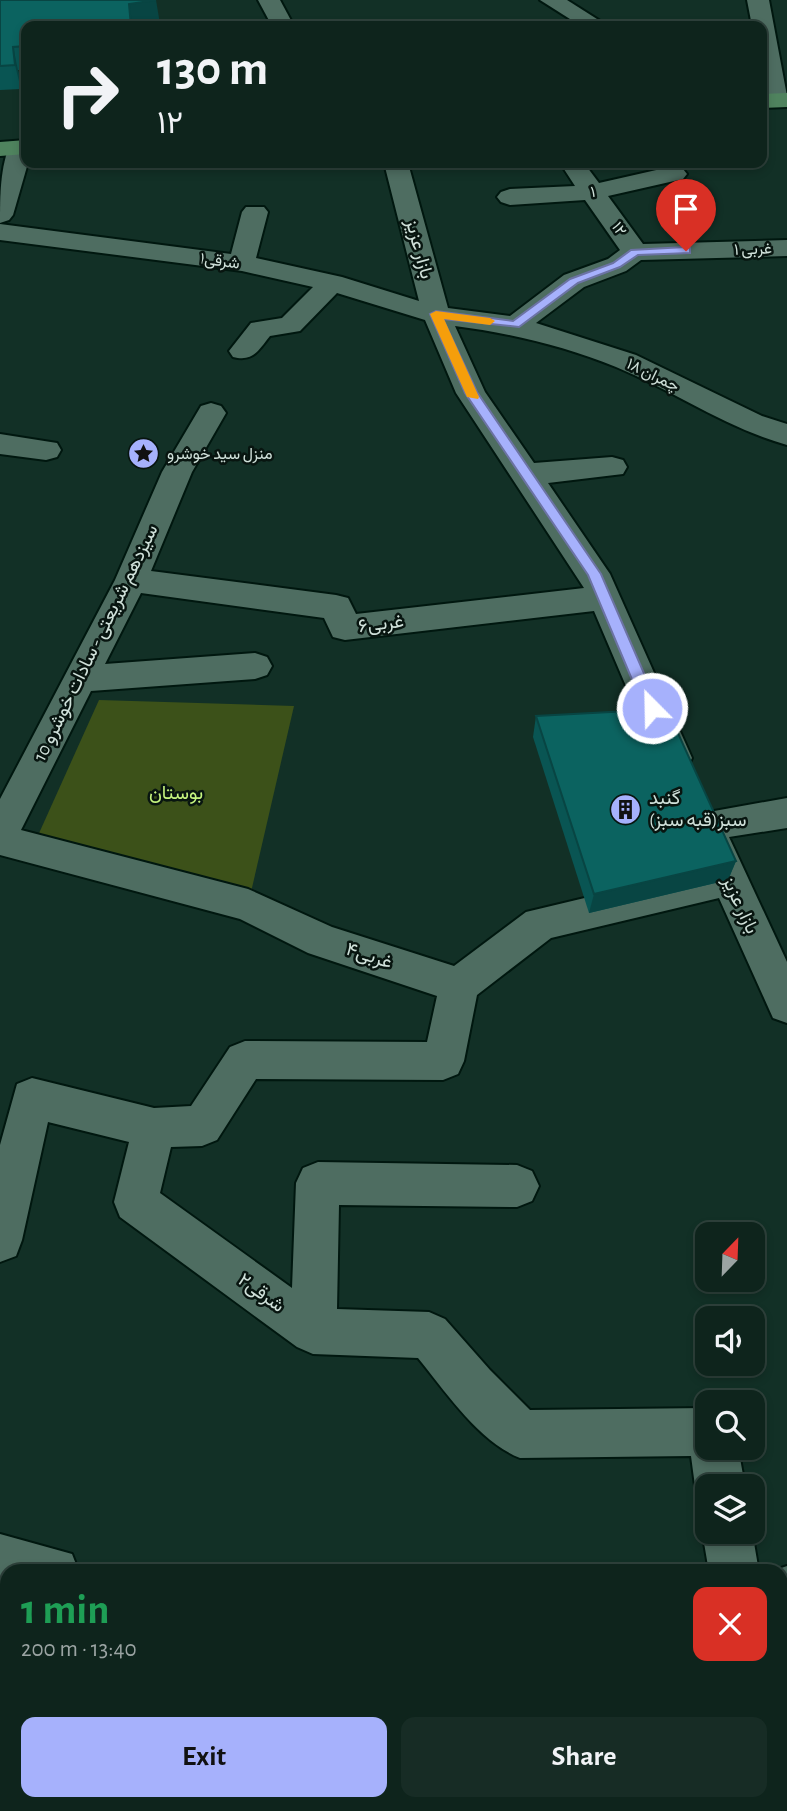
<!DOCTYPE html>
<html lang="en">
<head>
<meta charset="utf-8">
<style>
  body { margin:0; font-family:"Alegreya Sans",Vazirmatn,sans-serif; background:#172c25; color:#f1f3f6; height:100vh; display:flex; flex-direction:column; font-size:26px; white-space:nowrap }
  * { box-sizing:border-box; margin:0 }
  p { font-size:23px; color:#9ba4a3 }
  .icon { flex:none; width:38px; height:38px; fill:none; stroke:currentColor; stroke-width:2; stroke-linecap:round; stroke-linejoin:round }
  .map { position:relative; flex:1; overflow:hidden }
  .sheet { position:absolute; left:0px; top:1564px; width:788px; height:247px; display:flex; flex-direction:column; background:#0e241c; border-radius:21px 21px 0 0; box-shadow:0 4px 10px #0003,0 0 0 2px #2e413b }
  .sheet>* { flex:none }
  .top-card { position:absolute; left:21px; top:21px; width:746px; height:147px; border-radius:14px; box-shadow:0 4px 10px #0003,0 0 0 2px #2e413b; background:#0e241c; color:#f1f3f6; overflow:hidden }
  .needle { width:46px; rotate:23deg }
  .buttons { position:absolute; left:695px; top:1222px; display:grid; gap:14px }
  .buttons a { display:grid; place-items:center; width:70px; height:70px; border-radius:14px; background:#0e241c; box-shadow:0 4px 10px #0003,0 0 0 2px #2e413b; font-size:35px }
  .pin { position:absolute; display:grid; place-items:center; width:60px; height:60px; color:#fff; margin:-72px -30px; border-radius:50% 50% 50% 0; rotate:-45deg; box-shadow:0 0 7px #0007 }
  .pin .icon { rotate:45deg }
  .me { position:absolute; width:77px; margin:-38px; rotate:337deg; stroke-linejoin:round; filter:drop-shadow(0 0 5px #0008) }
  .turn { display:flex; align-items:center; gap:24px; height:147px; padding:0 21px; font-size:32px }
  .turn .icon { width:91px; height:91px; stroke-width:2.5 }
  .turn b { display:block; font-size:49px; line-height:60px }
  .round { display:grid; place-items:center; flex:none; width:74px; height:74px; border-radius:14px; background:#172c25 }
  .head { display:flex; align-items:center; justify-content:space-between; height:119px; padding:0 21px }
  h1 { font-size:42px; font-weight:600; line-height:52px; color:#1e9e55 }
  .primary-button { display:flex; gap:14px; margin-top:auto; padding:14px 21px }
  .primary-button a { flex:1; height:80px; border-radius:14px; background:#a6b1fc; color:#111; font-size:28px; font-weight:600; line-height:80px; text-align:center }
  .primary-button a+a { background:#172c25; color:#f1f3f6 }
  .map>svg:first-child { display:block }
  .green { fill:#3c5119 }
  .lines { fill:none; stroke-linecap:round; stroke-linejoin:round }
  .minor-casing { stroke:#00170f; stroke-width:4 }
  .major-casing { stroke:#00170f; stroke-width:4 }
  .path { stroke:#5e776e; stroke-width:5; stroke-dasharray:2.5 7; stroke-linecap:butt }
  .minor { fill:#4e6d61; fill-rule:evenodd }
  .major { fill:#4f835e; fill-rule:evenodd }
  .wall { fill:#095553 }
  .shaded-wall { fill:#084543 }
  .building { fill:#0b6360; stroke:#084543; stroke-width:2 }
  .route { fill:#a6b1fc; stroke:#6c73a4; stroke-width:2 }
  .slow { fill:#f59e0b }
  .labels { text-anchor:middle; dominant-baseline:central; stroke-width:5; stroke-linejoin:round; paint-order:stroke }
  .far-street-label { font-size:16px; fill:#d0e1da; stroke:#081510 }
  .far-poi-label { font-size:16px; fill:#d0e1da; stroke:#081510; text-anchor:start }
  .street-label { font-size:19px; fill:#d0e1da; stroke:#081510 }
  .park-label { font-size:19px; fill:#c6f57f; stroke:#081510 }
  .poi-label { font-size:19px; fill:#d0e1da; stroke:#081510; text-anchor:start }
</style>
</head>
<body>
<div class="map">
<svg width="787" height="1811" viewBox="0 0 787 1811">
  <rect width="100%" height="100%" fill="#123026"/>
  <path class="green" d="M99,700L294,706L248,905L31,851Z"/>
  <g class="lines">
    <defs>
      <g id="minor">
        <path d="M258,0H280L294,26H272Z"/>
        <path d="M540,0H567L608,26H581Z"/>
        <path d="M747,0H769L787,96L784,105H768L764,100L761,26H752Z"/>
        <path d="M20,141L26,142L28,163L13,215L9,220L0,223C0,197 0,165 11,143Z"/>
        <path d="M384,163H408L448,308L510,316L564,275L608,259L620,250L585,200L510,205L501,202L497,197L501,192L510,189L575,186L560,163H584L599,183L674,166L683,169L687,174L683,179L608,196L643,244L787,240V256L641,260L626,271L584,287L536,323L636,355L762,416L787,424V445C726,428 674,391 616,367C564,346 510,333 455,326L485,392L534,463L612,457L623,460L627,467L623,474L548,483L610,574L692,758L687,768L674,772L661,768L594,611L345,640L333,637L324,618L141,593L105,664L255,653L267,657L272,666L267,675L255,679L91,691L21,830L248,889L332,927L454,966L526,912L706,869L686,826L692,815L787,798V828L729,837L787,962V1023L773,1018L719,898L551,938L477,995L464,1061L458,1074L443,1080L256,1079L217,1140L202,1146L171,1147L160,1193L292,1288L296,1183L303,1168L318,1162L517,1165L532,1171L539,1186L532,1201L517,1207L339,1205L337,1309L429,1312L445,1319L490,1370L530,1410L707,1408V1447H738L745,1486H707V1505L703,1503L695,1486L691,1456L520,1458C478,1441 446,1392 418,1358L313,1354L297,1347L120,1217L114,1202L129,1142L48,1122L22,1240L16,1256L0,1262V1145L17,1084L32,1078L154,1108L191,1106L230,1047L245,1041L427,1042L437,996L308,953L240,919L0,855V799L115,580L162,472L201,406L211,403L221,406L226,413L192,472L151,571L336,595L348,598L356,614L584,588L456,393L425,320L337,293L300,331L270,336C258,351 253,362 233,357L229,351L251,323L282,318L313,287L242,271L0,240V224L231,254L242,212L246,207H264L268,212L256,258L342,277L419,301Z"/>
        <path d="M0,434L57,443L61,450L57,457L46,460L0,454Z"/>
        <path d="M707,1519V1531H752L759,1572H709L702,1531Z"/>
        <path d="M0,1534L72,1554L79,1572H7V1586L0,1584Z"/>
        <path d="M787,1566V1618L780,1619V1572H770Z"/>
      </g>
      <g id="major">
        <path d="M787,93V107L761,108V94Z"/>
        <path d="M26,140V154L0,156V142Z"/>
      </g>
    </defs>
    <use href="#minor" class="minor-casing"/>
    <use href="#major" class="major-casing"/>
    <path class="path" d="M167,1811L169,1804"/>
    <use href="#minor" class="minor"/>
    <use href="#major" class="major"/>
  </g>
  <g class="wall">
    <path d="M0,0L160,24L26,26V70H18L21,89L0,90Z"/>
    <path d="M536,716L736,861L728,880L589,913L533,737Z"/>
  </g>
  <g class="shaded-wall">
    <path d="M156,0L160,24L131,26L129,4Z"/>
    <path d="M13,47L18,70L21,89L15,65Z"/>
    <path d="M736,861L728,880L589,913L594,894Z"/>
  </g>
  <g class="building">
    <path d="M0,0H156L129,4L131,26H26V46L13,47L15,65L0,66Z"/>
    <path d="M667,709L736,861L594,894L536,716Z"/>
  </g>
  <path class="route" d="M686,247L690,248V253L638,255L620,267L578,283L519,327L443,319L477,392L601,574L659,708L652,714L644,708L588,575L465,393L430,314L436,311L513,321L570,279L613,263L631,250Z"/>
  <path class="slow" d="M436,311L490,318L495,321L490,325L444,319L479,397L478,399L467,397L430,314Z"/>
  <defs>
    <symbol id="sight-disc" viewBox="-11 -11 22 22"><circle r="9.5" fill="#a6b1fc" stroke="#081510"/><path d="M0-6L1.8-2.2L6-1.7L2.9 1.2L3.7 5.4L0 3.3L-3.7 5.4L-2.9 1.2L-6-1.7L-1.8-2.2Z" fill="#111"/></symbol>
    <symbol id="building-disc" viewBox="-11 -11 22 22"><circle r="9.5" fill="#a6b1fc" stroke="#081510"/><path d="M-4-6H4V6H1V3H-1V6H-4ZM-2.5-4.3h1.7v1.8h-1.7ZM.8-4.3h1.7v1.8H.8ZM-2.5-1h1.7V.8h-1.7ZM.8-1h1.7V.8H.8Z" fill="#111"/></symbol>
  </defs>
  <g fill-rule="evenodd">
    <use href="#sight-disc" x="126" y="436" width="35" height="35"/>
    <use href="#building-disc" x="608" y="792" width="35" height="35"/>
  </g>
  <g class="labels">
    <g class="far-street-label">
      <text transform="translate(593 192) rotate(-7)">۱</text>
      <text transform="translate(619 229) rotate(55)">۱۲</text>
      <text transform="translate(753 249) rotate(-2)">۱ غربی</text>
      <text transform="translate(220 261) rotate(8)">شرقی۱</text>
      <text transform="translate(653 375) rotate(26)">چمران ۱۸</text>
    </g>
    <g class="far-poi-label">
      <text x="167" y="454">منزل سید خوشرو</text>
    </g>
    <g class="street-label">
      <text transform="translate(419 249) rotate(75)">بازار عزیز</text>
      <text transform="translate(381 624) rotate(-7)">غربی۶</text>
      <text transform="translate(96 643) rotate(-64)">سیزدهم شریعتی - سادات خوشرو 10</text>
      <text transform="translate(740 905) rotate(65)">بازار عزیز</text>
      <text transform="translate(369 956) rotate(18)">غربی۴</text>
      <text transform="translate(261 1293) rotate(36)">شرقی۲</text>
    </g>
    <g class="park-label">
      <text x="176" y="793">بوستان</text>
    </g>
    <g class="poi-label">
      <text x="649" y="798">گنبد<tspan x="649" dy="22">سبز(قبه سبز)</tspan></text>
    </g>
  </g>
</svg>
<div class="buttons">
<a><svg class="needle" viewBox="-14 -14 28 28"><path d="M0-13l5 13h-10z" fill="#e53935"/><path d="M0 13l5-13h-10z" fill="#9ba4a3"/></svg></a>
<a><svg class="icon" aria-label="sound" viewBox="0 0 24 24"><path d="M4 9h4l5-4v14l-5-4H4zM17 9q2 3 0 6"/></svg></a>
<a><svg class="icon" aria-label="search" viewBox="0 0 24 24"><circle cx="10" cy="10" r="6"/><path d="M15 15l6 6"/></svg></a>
<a><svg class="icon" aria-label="layers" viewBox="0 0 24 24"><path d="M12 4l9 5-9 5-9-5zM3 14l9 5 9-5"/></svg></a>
</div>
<div class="pin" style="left:686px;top:251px;background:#d93025"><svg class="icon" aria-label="arrive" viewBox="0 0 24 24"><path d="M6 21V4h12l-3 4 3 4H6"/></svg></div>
<svg class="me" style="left:652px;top:708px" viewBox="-20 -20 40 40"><circle r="17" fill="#a6b1fc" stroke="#fff" stroke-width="3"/><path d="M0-11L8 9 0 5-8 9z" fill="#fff"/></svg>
<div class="top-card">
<div class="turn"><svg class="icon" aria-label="right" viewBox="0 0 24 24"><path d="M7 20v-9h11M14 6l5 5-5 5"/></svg><div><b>130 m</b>۱۲</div></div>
</div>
<section class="sheet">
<div class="head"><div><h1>1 min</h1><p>200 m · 13:40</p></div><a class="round" style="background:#d93025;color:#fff"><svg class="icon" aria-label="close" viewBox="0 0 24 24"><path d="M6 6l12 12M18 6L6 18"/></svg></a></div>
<div class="primary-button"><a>Exit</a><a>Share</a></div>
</section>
</div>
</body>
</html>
